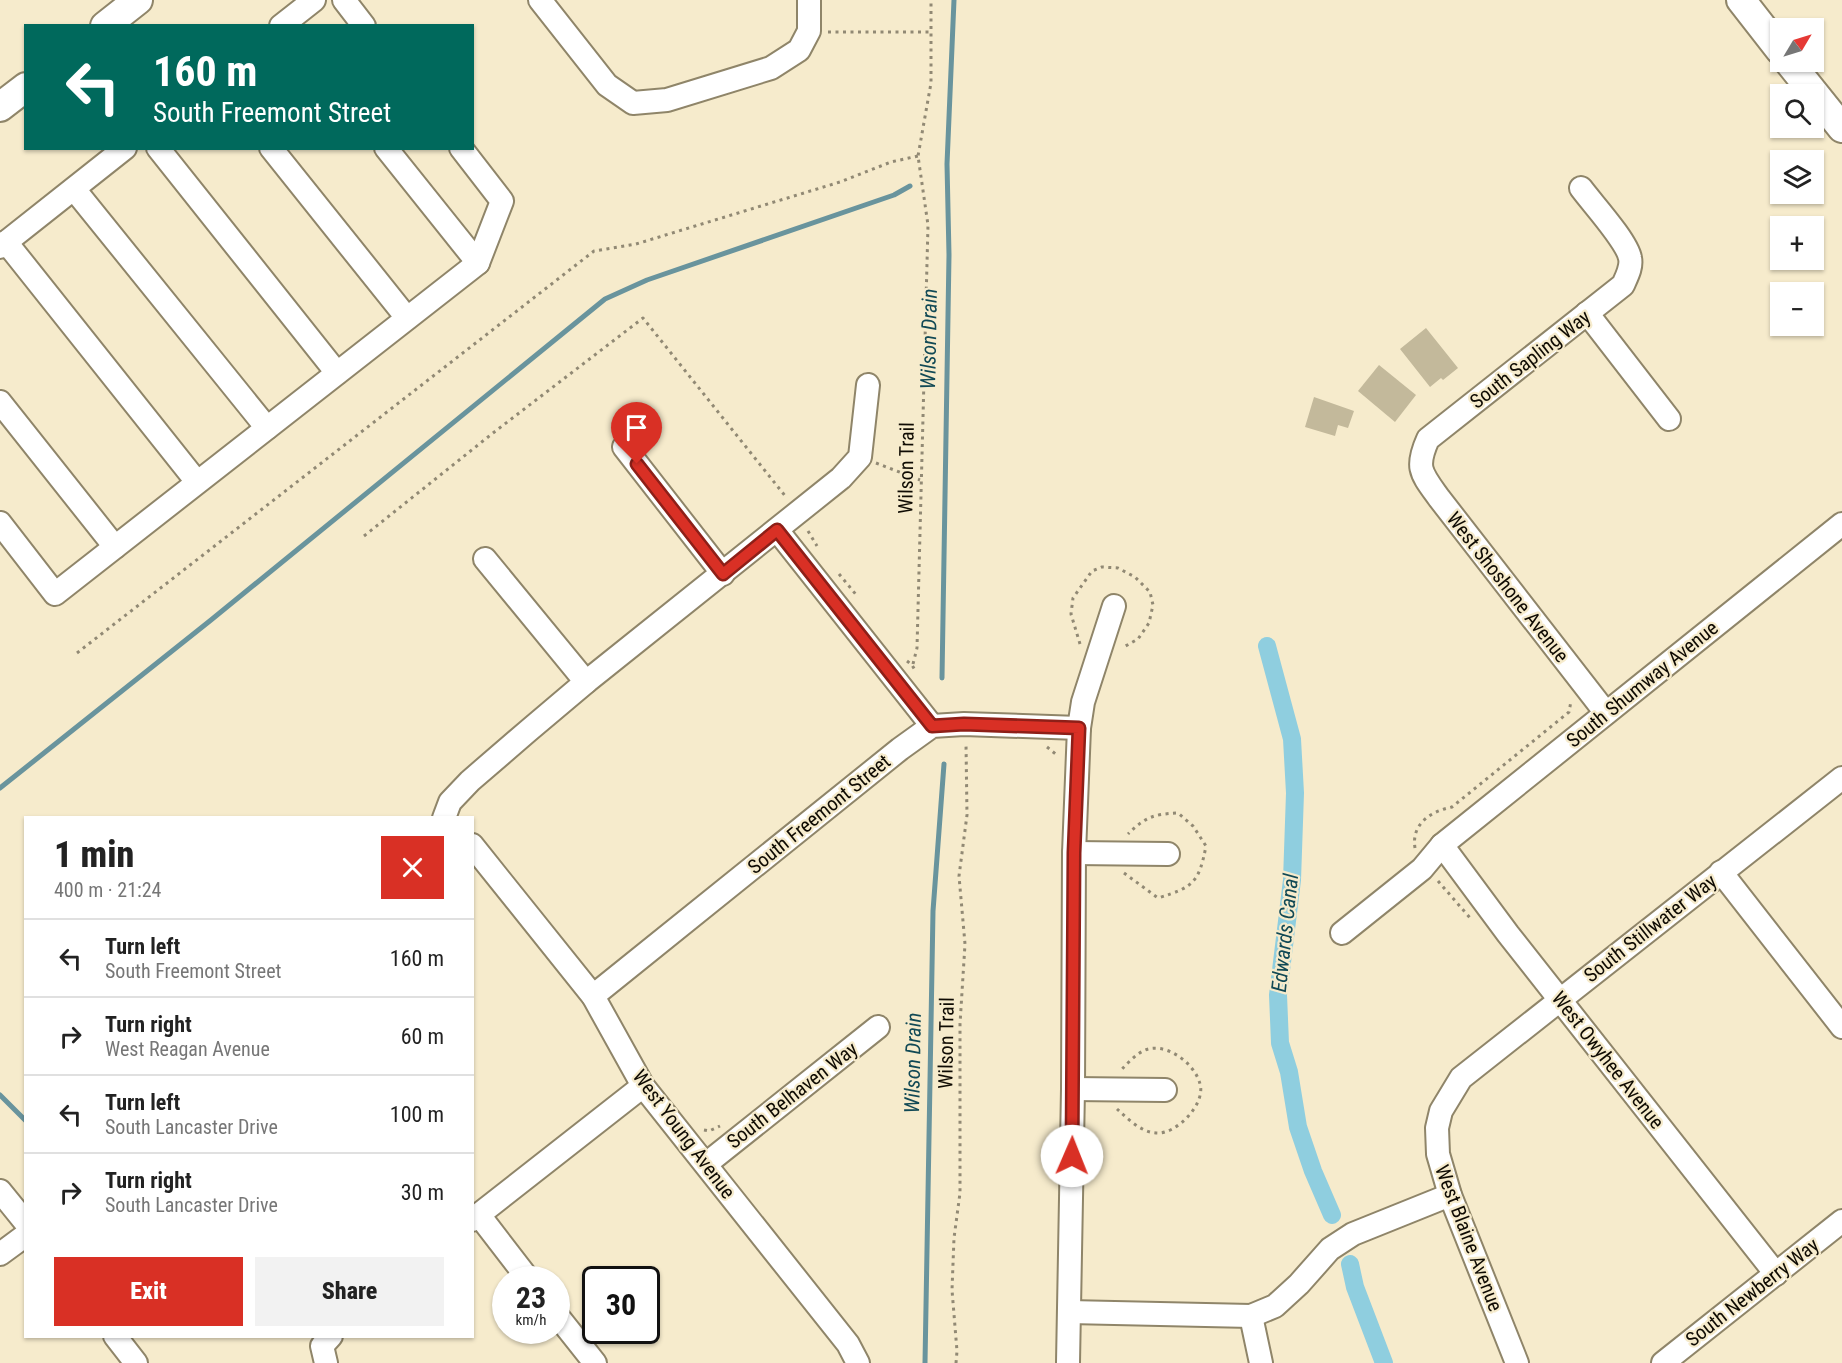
<!DOCTYPE html>
<html lang="en">
<head>
<meta charset="utf-8">
<style>
  body { margin:0; font-family:"Roboto Condensed",sans-serif; background:#f2f2f2; color:#222; height:100vh; display:flex; flex-direction:column; font-size:22px; white-space:nowrap }
  * { box-sizing:border-box; margin:0 }
  p { font-size:20px; color:#767676 }
  .icon { flex:none; width:33px; height:33px; fill:none; stroke:currentColor; stroke-width:2; stroke-linecap:round; stroke-linejoin:round }
  .map { position:relative; flex:1; overflow:hidden }
  .panel { position:absolute; left:24px; top:816px; width:450px; height:522px; display:flex; flex-direction:column; background:#fff; border-radius:0px; box-shadow:0 2px 4px #0004 }
  .panel>* { flex:none }
  .banner { position:absolute; left:24px; top:24px; width:450px; height:126px; border-radius:0px; box-shadow:0 2px 4px #0004; background:#00695c; color:#fff; overflow:hidden }
  .needle { width:39px; rotate:52deg }
  .buttons { position:absolute; left:1770px; top:18px; display:grid; gap:12px }
  .buttons a { display:grid; place-items:center; width:54px; height:54px; border-radius:0px; background:#fff; box-shadow:0 2px 4px #0004; font-size:30px }
  .speed { position:absolute; left:492px; top:1266px; display:flex; gap:12px; font-size:30px; font-weight:700; text-align:center }
  .speed>* { display:grid; place-content:center; width:78px; height:78px; border-radius:50%; background:#fff; box-shadow:0 2px 4px #0004; line-height:1 }
  .speed small { font-size:15px; font-weight:400 }
  .speed .limit { border:3px solid #111; border-radius:9px; background:#fff; color:#111 }
  .pin { position:absolute; display:grid; place-items:center; width:51px; height:51px; color:#fff; margin:-62px -26px; border-radius:50% 50% 50% 0; rotate:-45deg; box-shadow:0 0 6px #0007 }
  .pin .icon { rotate:45deg }
  .me { position:absolute; width:66px; margin:-33px; rotate:1deg; stroke-linejoin:round; filter:drop-shadow(0 0 4px #0008) }
  .turn { display:flex; align-items:center; gap:21px; height:126px; padding:0 30px; font-size:27px }
  .turn .icon { width:78px; height:78px; stroke-width:2.5 }
  .turn b { display:block; font-size:42px; line-height:51px }
  .round { display:grid; place-items:center; flex:none; width:63px; height:63px; border-radius:0px; background:#f2f2f2 }
  .summary { display:flex; align-items:center; justify-content:space-between; height:102px; padding:0 30px }
  h1 { font-size:36px; font-weight:800; line-height:45px }
  .action { display:flex; gap:12px; margin-top:auto; padding:12px 30px }
  .action a { flex:1; height:69px; border-radius:0px; background:#d93025; color:#fff; font-size:24px; font-weight:800; line-height:69px; text-align:center }
  .action a+a { background:#f2f2f2; color:#222 }
  ul { padding:0; list-style:none }
  li { display:flex; align-items:center; gap:18px; height:78px; padding:0 30px; border-top:2px solid #e0e0e0 }
  li div { flex:1 }
  li b { display:block; font-size:22px }
  li em { font-style:normal }
  .map>svg:first-child { display:block }
  .lines { fill:none; stroke-linecap:round; stroke-linejoin:round }
  .stream { stroke:#69949d; stroke-width:5 }
  .canal { stroke:#8fcedf; stroke-width:18 }
  .building { fill:#c3b99b }
  .minor-casing { stroke:#8f8569; stroke-width:26 }
  .major-casing { stroke:#8f8569; stroke-width:32 }
  .path { stroke:#918974; stroke-width:3; stroke-dasharray:3 4.5; stroke-linecap:butt }
  .minor { stroke:#fff; stroke-width:22 }
  .major { stroke:#fff; stroke-width:28 }
  .route-casing { stroke:#8d1f18; stroke-width:15 }
  .route { stroke:#d93025; stroke-width:10 }
  .labels { text-anchor:middle; dominant-baseline:central; stroke-width:4.5; stroke-linejoin:round; paint-order:stroke }
  .street-label { font-size:20px; fill:#0f0b03; stroke:#f6ebcc }
  .water-label { font-size:21px; font-style:italic; fill:#114955; stroke:#f6ebcc }
</style>
</head>
<body>
<div class="map">
<svg width="1842" height="1363" viewBox="0 0 1842 1363">
  <rect width="100%" height="100%" fill="#f6ebcc"/>
  <g class="lines">
    <g class="stream">
      <path d="M942,678L949,255L947,164L954,0"/>
      <path d="M0,788L211,620L605,299L647,280L894,195L910,186"/>
      <path d="M0,1095L26,1121"/>
      <path d="M925,1363L933,911L944,764"/>
    </g>
    <g class="canal">
      <path d="M1267,646L1292,739L1295,793L1292,880L1278,995L1280,1043L1289,1072L1298,1127L1313,1171L1332,1215"/>
      <path d="M1350,1264L1355,1287L1384,1363"/>
    </g>
  </g>
  <g class="building">
    <path d="M1426,328L1458,368L1443,380L1441,378L1430,387L1400,349Z"/>
    <path d="M1379,365L1416,395L1395,422L1358,391Z"/>
    <path d="M1314,397L1354,411L1348,428L1338,425L1335,436L1305,427Z"/>
  </g>
  <g class="lines">
    <defs>
      <g id="minor">
        <path d="M344,0L364,26"/>
        <path d="M540,0L607,85L633,103L667,100L771,68L799,50L809,31V0"/>
        <path d="M281,26L314,0"/>
        <path d="M158,148L337,373"/>
        <path d="M271,148L407,318"/>
        <path d="M386,148L478,263"/>
        <path d="M1581,188C1592,203 1627,241 1630,258C1632,267 1627,276 1623,285L1428,439C1415,468 1421,473 1439,498L1606,713"/>
        <path d="M74,189L267,428"/>
        <path d="M6,242L197,482"/>
        <path d="M0,247L125,148"/>
        <path d="M1587,313L1669,419"/>
        <path d="M0,402L115,547"/>
        <path d="M624,447L723,574"/>
        <path d="M0,523L55,594L478,263L502,201L461,148"/>
        <path d="M777,530L932,726"/>
        <path d="M485,559L586,682"/>
        <path d="M444,818L450,802L470,781L528,731L586,682L841,478L860,457L868,385"/>
        <path d="M472,845L593,996L643,1086L848,1344L858,1363"/>
        <path d="M1442,845L1508,934L1776,1274"/>
        <path d="M1074,853L1168,854"/>
        <path d="M1721,872L1842,1027"/>
        <path d="M1342,933L1422,869L1442,845L1842,524"/>
        <path d="M593,996L900,749L932,726L964,724L1079,728"/>
        <path d="M1073,1089L1165,1090"/>
        <path d="M706,1164L878,1027"/>
        <path d="M0,1191L26,1223"/>
        <path d="M479,1215L529,1280"/>
        <path d="M472,1220L643,1086"/>
        <path d="M0,1254L26,1235"/>
        <path d="M1069,1312L1251,1316L1275,1306L1299,1284L1330,1249L1353,1234L1450,1195"/>
        <path d="M556,1314L595,1363"/>
        <path d="M1251,1316L1261,1363"/>
        <path d="M115,1336L136,1363"/>
        <path d="M326,1363L322,1346L331,1336"/>
        <path d="M1068,1363L1073,1089L1074,853L1079,728L1083,702L1114,606"/>
        <path d="M1517,1363L1450,1195L1438,1154L1437,1128L1441,1111L1461,1078L1842,778"/>
        <path d="M1663,1363L1842,1221"/>
      </g>
      <g id="major">
        <path d="M1741,0L1780,50"/>
        <path d="M105,26L138,0"/>
        <path d="M1789,62L1842,128"/>
        <path d="M0,107L26,87"/>
      </g>
    </defs>
    <use href="#minor" class="minor-casing"/>
    <use href="#major" class="major-casing"/>
    <g class="path">
      <path d="M828,32H930"/>
      <path d="M876,463L920,480"/>
      <path d="M808,531L817,546"/>
      <path d="M364,536L493,433L643,318L786,497"/>
      <path d="M839,574L858,597"/>
      <path d="M1080,644L1071,614L1073,598L1092,571L1102,567L1118,568L1135,577L1150,592L1153,605L1149,623L1138,639L1122,648"/>
      <path d="M77,653L594,251L636,244L840,182L891,162L918,156"/>
      <path d="M907,661L912,665L916,672"/>
      <path d="M913,664L917,648L928,225L918,156L931,83V0"/>
      <path d="M1047,747L1058,756"/>
      <path d="M1415,848C1411,824 1431,811 1452,807L1569,712L1571,701"/>
      <path d="M1124,873L1158,898C1194,887 1199,882 1206,846L1193,826L1178,813C1154,814 1145,817 1128,834"/>
      <path d="M1438,881L1471,919"/>
      <path d="M1117,1109C1128,1119 1141,1132 1156,1133C1176,1135 1206,1104 1200,1084C1195,1063 1164,1040 1143,1051C1135,1055 1128,1063 1122,1069"/>
      <path d="M704,1130L709,1131L720,1126"/>
      <path d="M956,1363L957,1351L952,1290L954,1238L960,1193V1024L965,944L959,876L967,815L966,744"/>
    </g>
    <use href="#minor" class="minor"/>
    <use href="#major" class="major"/>
  </g>
  <g class="lines">
    <defs>
      <path id="route" d="M637,464L723,574L777,530L932,726L964,724L1079,728L1074,853L1072,1156"/>
    </defs>
    <use href="#route" class="route-casing"/>
    <use href="#route" class="route"/>
  </g>
  <g class="labels">
    <g class="street-label">
      <text transform="translate(1530 359) rotate(-38)">South Sapling Way</text>
      <text transform="translate(906 468) rotate(-89)">Wilson Trail</text>
      <text transform="translate(1508 587) rotate(52)">West Shoshone Avenue</text>
      <text transform="translate(1642 684) rotate(-39)">South Shumway Avenue</text>
      <text transform="translate(819 814) rotate(-39)">South Freemont Street</text>
      <text transform="translate(1650 928) rotate(-38)">South Stillwater Way</text>
      <text transform="translate(946 1043) rotate(-89)">Wilson Trail</text>
      <text transform="translate(1608 1060) rotate(52)">West Owyhee Avenue</text>
      <text transform="translate(792 1095) rotate(-38)">South Belhaven Way</text>
      <text transform="translate(684 1134) rotate(53)">West Young Avenue</text>
      <text transform="translate(1469 1238) rotate(69)">West Blaine Avenue</text>
      <text transform="translate(1752 1292) rotate(-38)">South Newberry Way</text>
    </g>
    <g class="water-label">
      <text transform="translate(929 339) rotate(-89)">Wilson Drain</text>
      <text transform="translate(1285 933) rotate(-84)">Edwards Canal</text>
      <text transform="translate(913 1063) rotate(-89)">Wilson Drain</text>
    </g>
  </g>
</svg>
<div class="buttons">
<a><svg class="needle" viewBox="-14 -14 28 28"><path d="M0-13l5 13h-10z" fill="#e53935"/><path d="M0 13l5-13h-10z" fill="#767676"/></svg></a>
<a><svg class="icon" aria-label="search" viewBox="0 0 24 24"><circle cx="10" cy="10" r="6"/><path d="M15 15l6 6"/></svg></a>
<a><svg class="icon" aria-label="layers" viewBox="0 0 24 24"><path d="M12 4l9 5-9 5-9-5zM3 14l9 5 9-5"/></svg></a>
<a>+</a>
<a>−</a>
</div>
<div class="speed"><div>23<small>km/h</small></div><div class="limit">30</div></div>
<div class="pin" style="left:637px;top:464px;background:#d93025"><svg class="icon" aria-label="arrive" viewBox="0 0 24 24"><path d="M6 21V4h12l-3 4 3 4H6"/></svg></div>
<svg class="me" style="left:1072px;top:1156px" viewBox="-20 -20 40 40"><circle r="19" fill="#fff"/><path d="M0-13L10 11 0 6-10 11z" fill="#d93025"/></svg>
<div class="banner">
<div class="turn"><svg class="icon" aria-label="left" viewBox="0 0 24 24"><path d="M17 20v-9H6M10 6l-5 5 5 5"/></svg><div><b>160 m</b>South Freemont Street</div></div>
</div>
<section class="panel">
<div class="summary"><div><h1>1 min</h1><p>400 m · 21:24</p></div><a class="round" style="background:#d93025;color:#fff"><svg class="icon" aria-label="close" viewBox="0 0 24 24"><path d="M6 6l12 12M18 6L6 18"/></svg></a></div>
<ul>
<li><svg class="icon" aria-label="left" viewBox="0 0 24 24"><path d="M17 20v-9H6M10 6l-5 5 5 5"/></svg><div><b>Turn left</b><p>South Freemont Street</p></div><em>160 m</em></li>
<li><svg class="icon" aria-label="right" viewBox="0 0 24 24"><path d="M7 20v-9h11M14 6l5 5-5 5"/></svg><div><b>Turn right</b><p>West Reagan Avenue</p></div><em>60 m</em></li>
<li><svg class="icon" aria-label="left" viewBox="0 0 24 24"><path d="M17 20v-9H6M10 6l-5 5 5 5"/></svg><div><b>Turn left</b><p>South Lancaster Drive</p></div><em>100 m</em></li>
<li><svg class="icon" aria-label="right" viewBox="0 0 24 24"><path d="M7 20v-9h11M14 6l5 5-5 5"/></svg><div><b>Turn right</b><p>South Lancaster Drive</p></div><em>30 m</em></li>
</ul>
<div class="action"><a>Exit</a><a>Share</a></div>
</section>
</div>
</body>
</html>
